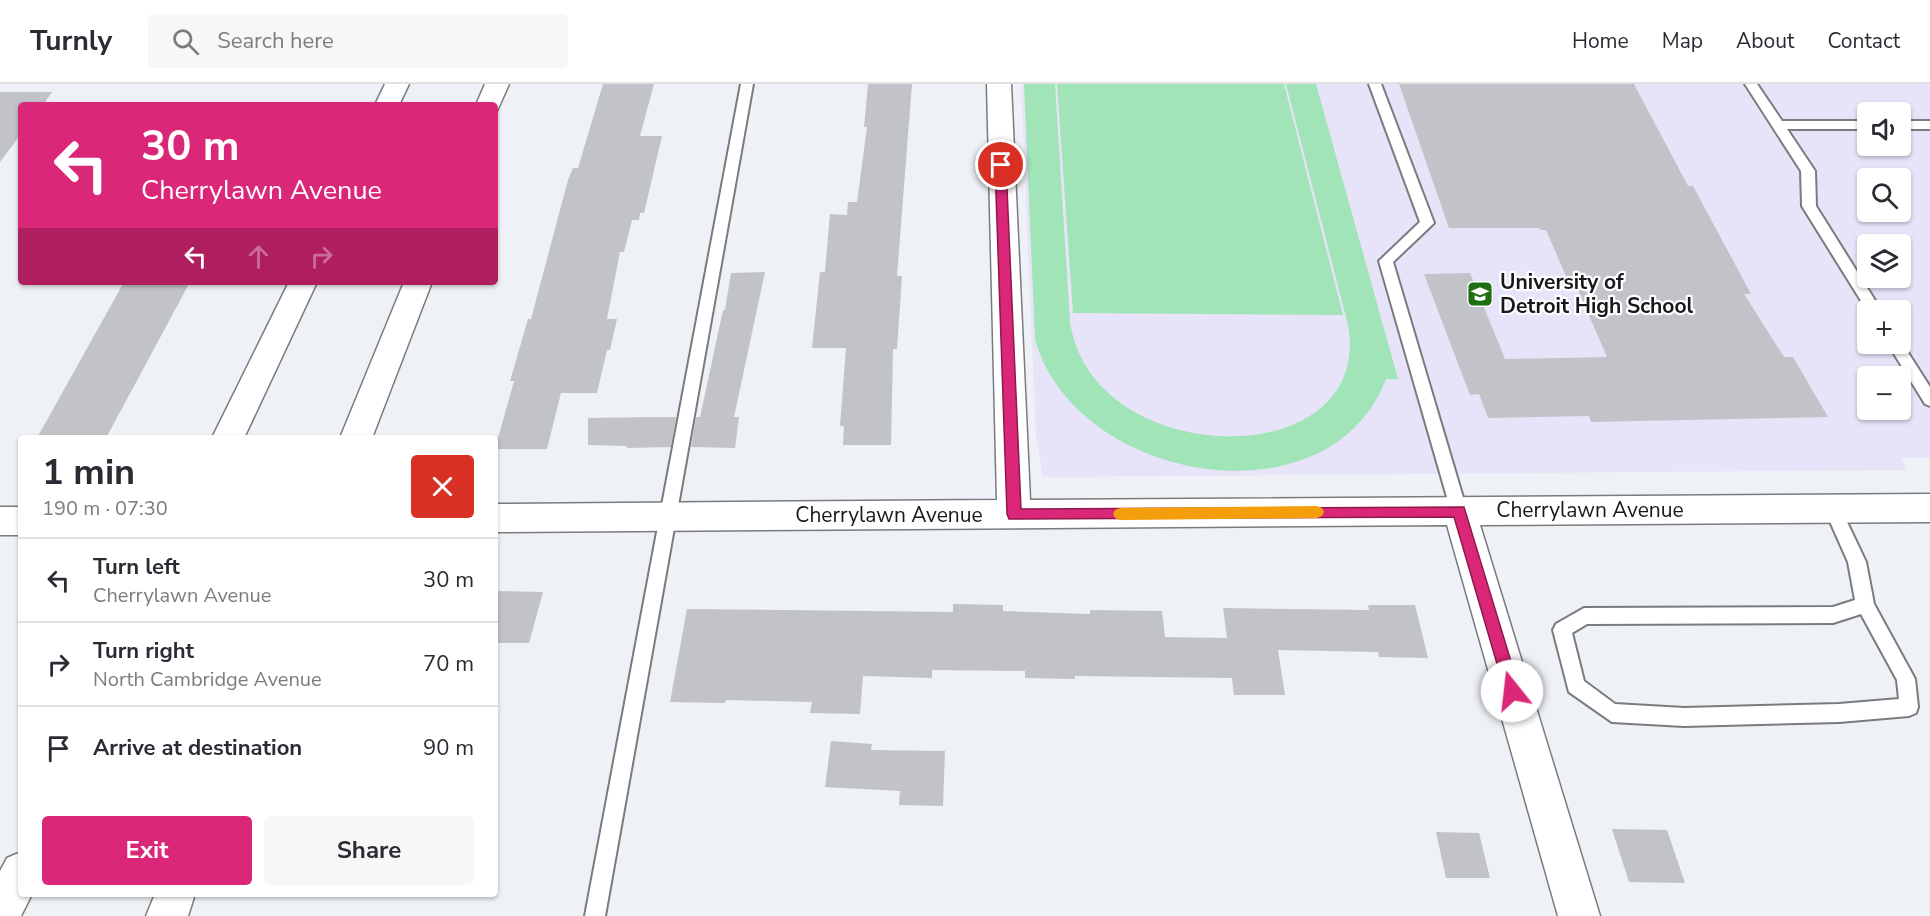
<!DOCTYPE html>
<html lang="en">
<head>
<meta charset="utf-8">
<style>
  body { margin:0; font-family:"Nunito Sans",sans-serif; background:#f7f7f7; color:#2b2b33; height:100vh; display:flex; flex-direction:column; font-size:22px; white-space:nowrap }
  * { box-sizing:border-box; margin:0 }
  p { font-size:20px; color:#7c7c81 }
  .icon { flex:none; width:33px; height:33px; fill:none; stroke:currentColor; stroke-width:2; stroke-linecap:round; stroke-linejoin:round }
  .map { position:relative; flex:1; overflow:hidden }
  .drawer { position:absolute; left:18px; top:351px; width:480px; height:462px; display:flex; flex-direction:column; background:#fff; border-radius:6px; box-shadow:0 2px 4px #0004 }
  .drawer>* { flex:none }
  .banner { position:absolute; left:18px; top:18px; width:480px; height:183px; border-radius:6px; box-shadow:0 2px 4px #0004; background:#db2777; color:#fff; overflow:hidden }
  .controls { position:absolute; left:1857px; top:18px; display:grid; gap:12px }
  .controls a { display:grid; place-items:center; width:54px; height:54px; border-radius:6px; background:#fff; box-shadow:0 2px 4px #0004; font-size:30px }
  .pin { position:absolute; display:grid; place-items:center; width:51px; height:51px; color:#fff; margin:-26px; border:3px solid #fff; border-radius:50%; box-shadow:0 2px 6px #0007 }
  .me { position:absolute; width:66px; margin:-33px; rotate:344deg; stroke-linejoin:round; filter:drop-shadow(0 0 4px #0008) }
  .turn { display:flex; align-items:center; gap:21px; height:126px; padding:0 24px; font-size:27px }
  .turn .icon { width:78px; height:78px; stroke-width:2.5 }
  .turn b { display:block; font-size:42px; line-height:51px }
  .lanes { display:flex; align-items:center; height:57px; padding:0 24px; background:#0003; justify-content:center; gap:30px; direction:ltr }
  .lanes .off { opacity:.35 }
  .round { display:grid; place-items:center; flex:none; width:63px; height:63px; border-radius:6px; background:#f7f7f7 }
  .headline { display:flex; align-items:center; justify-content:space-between; height:102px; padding:0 24px }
  h1 { font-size:36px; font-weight:700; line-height:45px }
  .cta { display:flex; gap:12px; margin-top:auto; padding:12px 24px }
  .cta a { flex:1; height:69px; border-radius:6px; background:#db2777; color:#fff; font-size:24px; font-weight:700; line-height:69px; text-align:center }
  .cta a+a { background:#f7f7f7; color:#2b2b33 }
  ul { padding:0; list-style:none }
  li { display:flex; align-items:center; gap:18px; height:84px; padding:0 24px; border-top:2px solid #e1e1e2 }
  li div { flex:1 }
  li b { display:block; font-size:22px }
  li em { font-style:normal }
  header { display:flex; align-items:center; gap:36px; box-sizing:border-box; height:84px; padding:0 30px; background:#fff; border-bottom:2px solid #e1e1e2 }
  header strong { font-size:28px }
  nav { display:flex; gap:33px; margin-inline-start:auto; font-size:21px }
  .search { width:420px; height:54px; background:#f7f7f7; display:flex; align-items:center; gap:15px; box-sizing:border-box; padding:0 21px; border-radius:6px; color:#7c7c81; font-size:22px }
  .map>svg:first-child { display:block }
  .education { fill:#e7e3f9; fill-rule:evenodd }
  .green { fill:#a1e4b7 }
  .building { fill:#c1c3c8 }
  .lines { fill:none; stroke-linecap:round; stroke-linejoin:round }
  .service-casing { stroke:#797b7f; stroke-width:4 }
  .minor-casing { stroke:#797b7f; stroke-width:3 }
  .secondary-casing { stroke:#797b7f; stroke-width:3 }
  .service { fill:#fff; fill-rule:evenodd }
  .minor { fill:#fff; fill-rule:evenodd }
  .secondary { fill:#fff; fill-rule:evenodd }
  .route { fill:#db2777; stroke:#8e194d; stroke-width:1.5 }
  .slow { fill:#f59e0b }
  .labels { text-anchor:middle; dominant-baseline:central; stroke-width:4.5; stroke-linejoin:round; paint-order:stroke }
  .poi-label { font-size:21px; font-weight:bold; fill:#18181a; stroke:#fdfeff; text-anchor:start }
  .street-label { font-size:21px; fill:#18181a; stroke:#fdfeff }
</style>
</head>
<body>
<header>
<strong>Turnly</strong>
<div class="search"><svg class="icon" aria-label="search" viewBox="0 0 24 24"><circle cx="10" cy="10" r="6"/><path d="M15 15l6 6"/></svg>Search here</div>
<nav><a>Home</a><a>Map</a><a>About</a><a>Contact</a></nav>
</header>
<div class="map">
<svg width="1930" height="832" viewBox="0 0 1930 832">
  <rect width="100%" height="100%" fill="#eef1f5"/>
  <path class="education" d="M1021,0H1930V374H1901L1906,386L1043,393L1036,353ZM1868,28H1900V62H1868ZM1868,94H1900V128H1868ZM1868,160H1900V194H1868ZM1868,226H1900V260H1868ZM1868,292H1900V326H1868Z"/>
  <g class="green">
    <path d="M1024,0H1055L1070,238C1092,388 1375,392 1348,241L1286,0H1316L1398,295H1386C1329,444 1074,398 1035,255Z"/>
    <path d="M1057,0H1284L1343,231L1073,229Z"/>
  </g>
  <g class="building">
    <path d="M603,0H654L640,52H662L644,129H640L639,136H632L624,168H620L607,235H617L610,266H607L597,309H561L547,365H495L514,297H510L528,235H531L568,96L573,84H578Z"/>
    <path d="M868,0H912L897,192H902L897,265H893L891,361H843L844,342H840L846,264H812L820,188H825L830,130L847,131L848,118H857L867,43H864Z"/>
    <path d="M1399,0H1634L1688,102H1693L1751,210H1744L1784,273H1793L1828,333L1591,338L1589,332L1488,334L1479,310L1470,311L1424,190L1470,189L1505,275L1607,273L1578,206H1572L1546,146H1540L1539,144H1449Z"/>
    <path d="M0,8H52L43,21H21V50L0,78Z"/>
    <path d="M765,188L734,333H739L735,364L691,363L696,333H700L723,226H725L731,189Z"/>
    <path d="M124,198H190L106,354H37Z"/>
    <path d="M654,333H676L671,363L627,364V362L588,361V334Z"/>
    <path d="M495,507L543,508L529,559H495Z"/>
    <path d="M953,520L1003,521V527L1090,530V526L1162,527L1165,553L1227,554L1223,524L1369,526L1368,521H1415L1428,574L1379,573L1378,568L1278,566L1285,611H1234L1232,594L1075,592V595L1025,594V587L932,586V594L863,592L860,630L810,629L812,618L726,616L725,619L670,618L687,525L953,528Z"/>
    <path d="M831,657L872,660L871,666L945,667L943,722L899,721L900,707L825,703Z"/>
    <path d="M1612,745L1667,746L1685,799L1629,798Z"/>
    <path d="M1436,748L1479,749L1490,794H1446Z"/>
  </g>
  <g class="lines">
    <defs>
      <g id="service">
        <path d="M741,0H753L605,832H585Z"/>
        <path d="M1369,0H1381L1434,139L1393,178L1467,427L1465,432L1459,434L1453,432L1451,427L1379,177L1420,138Z"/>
        <path d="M1745,0H1757L1782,37H1868V45H1787L1815,87L1816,122L1881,226L1868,228L1802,122L1801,87Z"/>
        <rect x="1900" y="37" width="30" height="8"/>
        <path d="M1900,256L1930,303V322L1925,320L1888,260H1900Z"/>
        <path d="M1832,417L1838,419L1866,478L1874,520L1915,595L1918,623L1916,629L1909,632L1839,638L1684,642L1612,638L1569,608L1553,546L1556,540L1584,524L1833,523L1855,516L1848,478L1824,424L1826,419ZM1861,530L1897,596L1899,615L1839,620L1684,624L1615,620L1584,597L1572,549L1587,540L1833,539Z"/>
      </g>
      <g id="minor">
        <path d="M987,0H1011L1030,416L1930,410V438L1480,441L1600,832H1558L1447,441L495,448V420L997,416Z"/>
        <rect x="0" y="423" width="21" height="28"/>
      </g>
      <g id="secondary">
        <path d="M385,0H409L399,21H375Z"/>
        <path d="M485,0H509L497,27H495V21H476Z"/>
        <path d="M289,198H317L244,354H212Z"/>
        <path d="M404,198H432L372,354H340Z"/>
        <path d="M21,768V810H32L21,832H0V787L7,774Z"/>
        <path d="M155,810H195L188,832H146Z"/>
      </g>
    </defs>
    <use href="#service" class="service-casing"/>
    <use href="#minor" class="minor-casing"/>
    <use href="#secondary" class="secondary-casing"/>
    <use href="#service" class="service"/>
    <use href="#minor" class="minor"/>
    <use href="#secondary" class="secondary"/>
  </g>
  <path class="route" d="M1001,77L1006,81L1021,425L1464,423L1520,607L1518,612L1512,614L1507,612L1505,607L1454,433L1009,435L1007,430L995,81Z"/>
  <path class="slow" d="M1317,422L1322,424L1324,428L1322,432L1317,434L1120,436L1115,434L1113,430L1115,426L1120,424Z"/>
  <defs>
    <symbol id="school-square" viewBox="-11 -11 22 22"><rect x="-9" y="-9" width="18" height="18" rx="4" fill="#1f6e12" stroke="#fdfeff"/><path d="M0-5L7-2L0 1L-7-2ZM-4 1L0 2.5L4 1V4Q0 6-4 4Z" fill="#fff"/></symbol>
  </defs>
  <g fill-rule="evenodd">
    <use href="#school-square" x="1465" y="195" width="30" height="30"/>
  </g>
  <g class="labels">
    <g class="poi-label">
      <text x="1500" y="198">University of<tspan x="1500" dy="24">Detroit High School</tspan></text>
    </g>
    <g class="street-label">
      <text x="1590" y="426">Cherrylawn Avenue</text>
      <text x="889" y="431">Cherrylawn Avenue</text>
    </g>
  </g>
</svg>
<div class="controls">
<a><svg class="icon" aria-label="sound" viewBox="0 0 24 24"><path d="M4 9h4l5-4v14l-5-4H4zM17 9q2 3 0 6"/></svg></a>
<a><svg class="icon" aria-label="search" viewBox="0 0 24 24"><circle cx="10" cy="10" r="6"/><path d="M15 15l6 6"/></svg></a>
<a><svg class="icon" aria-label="layers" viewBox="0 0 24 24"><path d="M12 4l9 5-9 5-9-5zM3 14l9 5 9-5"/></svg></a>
<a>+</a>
<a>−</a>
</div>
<div class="pin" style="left:1001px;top:81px;background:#d93025"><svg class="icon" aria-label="arrive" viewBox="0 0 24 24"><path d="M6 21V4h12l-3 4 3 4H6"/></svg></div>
<svg class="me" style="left:1512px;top:607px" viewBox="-20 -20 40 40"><circle r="19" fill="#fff"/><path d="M0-13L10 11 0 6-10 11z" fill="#db2777"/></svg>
<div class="banner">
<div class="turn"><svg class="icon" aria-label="left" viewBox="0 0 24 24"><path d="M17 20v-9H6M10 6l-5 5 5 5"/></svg><div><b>30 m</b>Cherrylawn Avenue</div></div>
<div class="lanes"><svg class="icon" aria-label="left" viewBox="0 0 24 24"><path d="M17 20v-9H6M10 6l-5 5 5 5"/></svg><svg class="icon off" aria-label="ahead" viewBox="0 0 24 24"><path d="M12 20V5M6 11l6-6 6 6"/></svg><svg class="icon off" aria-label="right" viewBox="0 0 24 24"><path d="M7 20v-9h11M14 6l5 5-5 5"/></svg></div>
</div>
<section class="drawer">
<div class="headline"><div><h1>1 min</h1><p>190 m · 07:30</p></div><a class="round" style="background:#d93025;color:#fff"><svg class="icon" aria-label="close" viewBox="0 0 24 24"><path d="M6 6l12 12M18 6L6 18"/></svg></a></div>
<ul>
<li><svg class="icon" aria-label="left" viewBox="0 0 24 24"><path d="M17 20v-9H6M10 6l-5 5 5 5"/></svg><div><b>Turn left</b><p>Cherrylawn Avenue</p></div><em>30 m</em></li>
<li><svg class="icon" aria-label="right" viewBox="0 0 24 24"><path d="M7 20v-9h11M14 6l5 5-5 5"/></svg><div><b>Turn right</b><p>North Cambridge Avenue</p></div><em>70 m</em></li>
<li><svg class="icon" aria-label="arrive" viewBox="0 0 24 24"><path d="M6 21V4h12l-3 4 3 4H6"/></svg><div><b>Arrive at destination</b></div><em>90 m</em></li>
</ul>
<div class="cta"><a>Exit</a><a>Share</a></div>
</section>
</div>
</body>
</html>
